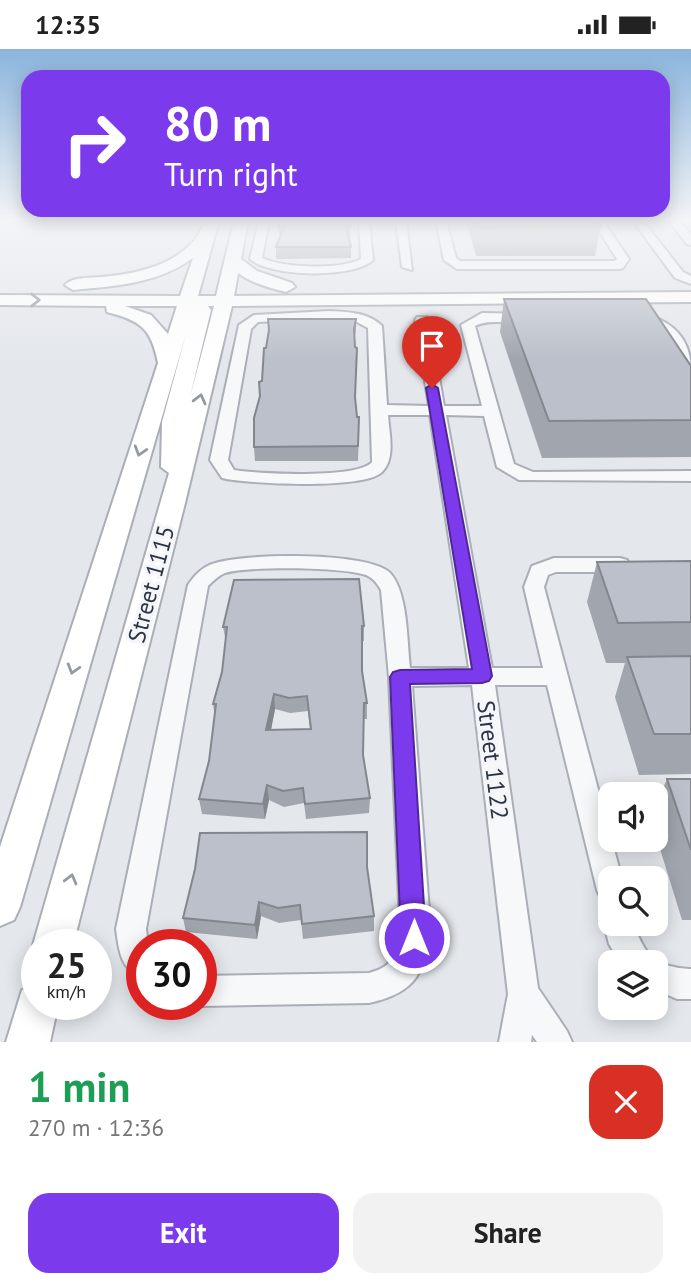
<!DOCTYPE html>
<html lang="en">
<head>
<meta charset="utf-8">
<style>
  body { margin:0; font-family:"PT Sans",sans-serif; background:#f2f2f2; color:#222; height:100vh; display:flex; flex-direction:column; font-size:26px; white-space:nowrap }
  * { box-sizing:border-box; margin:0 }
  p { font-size:23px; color:#767676 }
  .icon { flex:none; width:38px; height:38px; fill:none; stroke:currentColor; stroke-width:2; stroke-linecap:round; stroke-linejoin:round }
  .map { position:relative; height:993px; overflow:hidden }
  .panel { display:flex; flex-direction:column; background:#fff; flex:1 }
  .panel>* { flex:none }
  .top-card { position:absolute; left:21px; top:21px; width:649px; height:147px; border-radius:21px; box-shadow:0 4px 18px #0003; background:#7c3aed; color:#fff; overflow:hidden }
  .tools { position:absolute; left:598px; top:733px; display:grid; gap:14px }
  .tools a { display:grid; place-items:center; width:70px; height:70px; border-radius:14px; background:#fff; box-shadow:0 4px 18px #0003; font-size:35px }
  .speed { position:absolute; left:21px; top:880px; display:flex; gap:14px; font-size:35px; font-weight:700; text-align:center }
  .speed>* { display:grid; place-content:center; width:91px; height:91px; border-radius:50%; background:#fff; box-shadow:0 4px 18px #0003; line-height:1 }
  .speed small { font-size:18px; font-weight:400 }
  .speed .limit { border:10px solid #d22; background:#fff; color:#111 }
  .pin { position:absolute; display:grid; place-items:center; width:60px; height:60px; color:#fff; margin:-72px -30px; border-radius:50% 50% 50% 0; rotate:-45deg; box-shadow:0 0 7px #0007 }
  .pin .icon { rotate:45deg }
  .me { position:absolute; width:77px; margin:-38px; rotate:0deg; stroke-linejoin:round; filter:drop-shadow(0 0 5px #0008) }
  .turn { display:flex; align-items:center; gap:24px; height:147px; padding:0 28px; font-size:32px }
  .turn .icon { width:91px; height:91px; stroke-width:2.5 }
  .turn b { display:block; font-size:49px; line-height:60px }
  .round { display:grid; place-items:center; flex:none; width:74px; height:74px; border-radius:21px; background:#f2f2f2 }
  .overview { display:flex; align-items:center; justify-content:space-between; height:119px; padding:0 28px }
  h1 { font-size:42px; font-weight:800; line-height:52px; color:#1e9e55 }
  .button { display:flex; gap:14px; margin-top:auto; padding:14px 28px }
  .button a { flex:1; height:80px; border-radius:21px; background:#7c3aed; color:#fff; font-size:28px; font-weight:800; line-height:80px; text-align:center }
  .button a+a { background:#f2f2f2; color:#222 }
  .status { display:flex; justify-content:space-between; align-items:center; height:49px; padding:0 35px; background:#fff; direction:ltr }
  .status svg { height:19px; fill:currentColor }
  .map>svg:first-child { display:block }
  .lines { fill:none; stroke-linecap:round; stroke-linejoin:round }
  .street-casing { stroke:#a9aeb7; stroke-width:4 }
  .secondary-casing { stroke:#a9aeb7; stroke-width:4 }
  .street { fill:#f7f8fa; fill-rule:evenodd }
  .secondary { fill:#fff; fill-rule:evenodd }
  .wall { fill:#a1a5ae; fill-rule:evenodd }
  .shaded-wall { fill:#83868d }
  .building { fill:#bbc0ca; stroke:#83868d; stroke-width:2; fill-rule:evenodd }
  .oneway { stroke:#959aa2 }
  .route { fill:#7c3aed; stroke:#51269a; stroke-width:2 }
  .labels { text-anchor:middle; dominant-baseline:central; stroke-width:7; stroke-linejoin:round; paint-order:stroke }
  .street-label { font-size:24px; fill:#2b3445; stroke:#f4f6f9 }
</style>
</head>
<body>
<div class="status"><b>12:35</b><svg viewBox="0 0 49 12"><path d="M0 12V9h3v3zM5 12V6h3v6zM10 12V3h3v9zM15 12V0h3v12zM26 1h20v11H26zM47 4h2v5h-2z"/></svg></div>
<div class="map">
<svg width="691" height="993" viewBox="0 0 691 993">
  <rect width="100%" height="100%" fill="#e4e7ec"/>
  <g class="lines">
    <defs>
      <g id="street">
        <path d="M259,172H269L262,209C283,219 341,221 361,210L359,172H369L373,211C353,230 270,228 250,210Z"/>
        <path d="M396,172H406L412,221L402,218Z"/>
        <path d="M436,172H446L456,209L460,212H615L617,210L593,172H603L629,210L623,219L619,220H457L444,211Z"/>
        <path d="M633,172H643L683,223L691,227V235L675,229Z"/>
        <path d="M669,172H680L691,186V196L687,195Z"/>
        <path d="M329,262C347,263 368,263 382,277L387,356L429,357L415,271L417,268H427L429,271L444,357H482L461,276L482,264L530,265L532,268C517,279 492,268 475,277L514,415L533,423L691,422V432L519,431L497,418L484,367L446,366L492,619H543L524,538L532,517L554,509H620L627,511L630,516L627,521L620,523H556L548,526L544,538L622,830H611V854L601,850L597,841L547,636H495L538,939L567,982L572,993H537L532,986L531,993H499L508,945L472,636L412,637L430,875C426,922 418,943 369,954L201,957L196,956H201V927L369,924C397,917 398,900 400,875L389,628L381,541C377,534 373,529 366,526C341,518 249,517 225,524C218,527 213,532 208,537L146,880L148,896H142V929C120,920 119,901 116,880L188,536C194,527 201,519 212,515C240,504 372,502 391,525C408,545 407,593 410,619H469L430,366H388C389,384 396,409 382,423C365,441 247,435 222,429L210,411L239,276L254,266ZM314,270L355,272L368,279L372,413C358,430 258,425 234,421L228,411L251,280L258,273Z"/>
        <path d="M640,264C672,271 691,289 691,322L686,321L661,282L635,271L633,268Z"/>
        <path d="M611,864V875H634C636,885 646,903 653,910C660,916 681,920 691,920V950H677L656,941V914H620L609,895L604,875Z"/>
      </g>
      <g id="secondary">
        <path d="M205,172H219L198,247H216L234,172H248L241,210L257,222L292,234L295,238L286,243C270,239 251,234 238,224L234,247L691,243V253L232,257L185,454L73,896H37V906L33,896L169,424L161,418L162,373L186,285L20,858L14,871L0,877V798L158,314C151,279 141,272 107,263L106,257L0,256V246L180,247L193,209C157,235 115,237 73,241L65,236C72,228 89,229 101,228C140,225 191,213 205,172ZM125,257H177L168,285L151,266ZM208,257H214L190,348L211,261Z"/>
        <path d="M37,935V956H58L50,993H6L22,941Z"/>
      </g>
    </defs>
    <use href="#street" class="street-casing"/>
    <use href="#secondary" class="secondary-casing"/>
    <use href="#street" class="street"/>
    <use href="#secondary" class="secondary"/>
  </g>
  <g class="wall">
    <path d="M466,172H597L601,177L595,207H476Z"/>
    <path d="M278,178H350V189H349L351,198V209L276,210V198L280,189Z"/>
    <path d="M504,250L691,317V408L542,409L500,283Z"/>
    <path d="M268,270H356V282L354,290L355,351L359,382L358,412H255L254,398L269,284Z"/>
    <path d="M691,512V725L639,726L615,648L625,614H606L587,553L597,513Z"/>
    <path d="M364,577V592H362V622L367,654V670H364L363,706L370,749L369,764L306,770L304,754L284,758L269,751L265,770L202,765L199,750L209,712L215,668L213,655L222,623L226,593L223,578ZM275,660L290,664L308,662L310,680L271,681Z"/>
    <path d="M667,730H691V871H682L656,787V756Z"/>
    <path d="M367,818L374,867V882L303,890L301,871L279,874L261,867L257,890L186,883L183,869Z"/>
  </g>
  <g class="shaded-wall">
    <path d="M274,645L275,660L268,696L266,681Z"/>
    <path d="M267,736L269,751L265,770L263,755Z"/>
    <path d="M259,853L261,867L257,890L255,876Z"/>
  </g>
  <g class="building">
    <path d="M281,172H349L350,178H346L351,198H276L284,178H278Z"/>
    <path d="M477,172H597L601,177L479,178Z"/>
    <path d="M504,250H646L691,317V371L549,372Z"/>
    <path d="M268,270H356L354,280L355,298L357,299L355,348L357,368H359L358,397L254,398V369L260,347L259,333L262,332L264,299H266L269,281Z"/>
    <path d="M691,512V573L618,574L597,513Z"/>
    <path d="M359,530L364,577H362V622L367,654H364L363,706L370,749L305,755L303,739L283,742L267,736L263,755L199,750L209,712L216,655H213L222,623L227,578H223L234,531ZM274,645L289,649L307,647L311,680L266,681Z"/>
    <path d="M691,607V685H654L627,608Z"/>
    <path d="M667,730H691V801Z"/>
    <path d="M367,783V818L374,867L302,875L300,856L278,859L259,853L255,876L183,869L195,820L200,784Z"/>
  </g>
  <defs><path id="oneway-chevron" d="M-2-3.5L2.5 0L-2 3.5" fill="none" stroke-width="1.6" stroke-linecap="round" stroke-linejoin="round" transform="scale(1.75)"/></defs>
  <g class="oneway">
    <use href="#oneway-chevron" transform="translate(35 251)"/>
    <use href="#oneway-chevron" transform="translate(200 350) rotate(-76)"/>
    <use href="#oneway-chevron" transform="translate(140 402) rotate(107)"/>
    <use href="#oneway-chevron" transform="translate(73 620) rotate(107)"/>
    <use href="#oneway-chevron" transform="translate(71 830) rotate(-75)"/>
  </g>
  <linearGradient id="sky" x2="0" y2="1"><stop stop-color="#8bb4dd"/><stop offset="0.55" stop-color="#f3f4f6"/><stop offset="1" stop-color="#f3f4f6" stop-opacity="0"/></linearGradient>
  <rect width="691" height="311" fill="url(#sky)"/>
  <path class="route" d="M432,335L438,339L492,627L489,632L482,634L410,635L426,889L422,898L414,901L405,898L401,889L390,628L393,623L400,621L472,620L426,339Z"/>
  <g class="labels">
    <g class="street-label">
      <text transform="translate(151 535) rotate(-75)">Street 1115</text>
      <text transform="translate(493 711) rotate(83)">Street 1122</text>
    </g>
  </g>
</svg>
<div class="tools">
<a><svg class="icon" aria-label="sound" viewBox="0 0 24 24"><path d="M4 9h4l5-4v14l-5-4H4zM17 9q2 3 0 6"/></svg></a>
<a><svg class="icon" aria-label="search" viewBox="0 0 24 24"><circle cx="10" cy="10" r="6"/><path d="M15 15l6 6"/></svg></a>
<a><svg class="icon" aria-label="layers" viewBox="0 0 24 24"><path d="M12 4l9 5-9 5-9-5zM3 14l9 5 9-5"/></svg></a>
</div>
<div class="speed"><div>25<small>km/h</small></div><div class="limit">30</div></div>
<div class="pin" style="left:432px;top:339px;background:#d93025"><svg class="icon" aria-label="arrive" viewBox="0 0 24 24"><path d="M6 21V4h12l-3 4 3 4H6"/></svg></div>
<svg class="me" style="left:414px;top:889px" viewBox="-20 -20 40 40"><circle r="17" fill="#7c3aed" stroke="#fff" stroke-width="3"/><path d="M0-11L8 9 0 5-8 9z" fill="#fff"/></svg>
<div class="top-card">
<div class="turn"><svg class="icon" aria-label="right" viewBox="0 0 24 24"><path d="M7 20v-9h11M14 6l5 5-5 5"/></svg><div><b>80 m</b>Turn right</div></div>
</div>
</div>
<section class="panel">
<div class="overview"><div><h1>1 min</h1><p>270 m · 12:36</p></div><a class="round" style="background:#d93025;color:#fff"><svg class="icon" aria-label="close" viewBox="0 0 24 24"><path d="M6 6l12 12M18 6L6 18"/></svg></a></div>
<div class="button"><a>Exit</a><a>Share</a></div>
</section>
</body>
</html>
